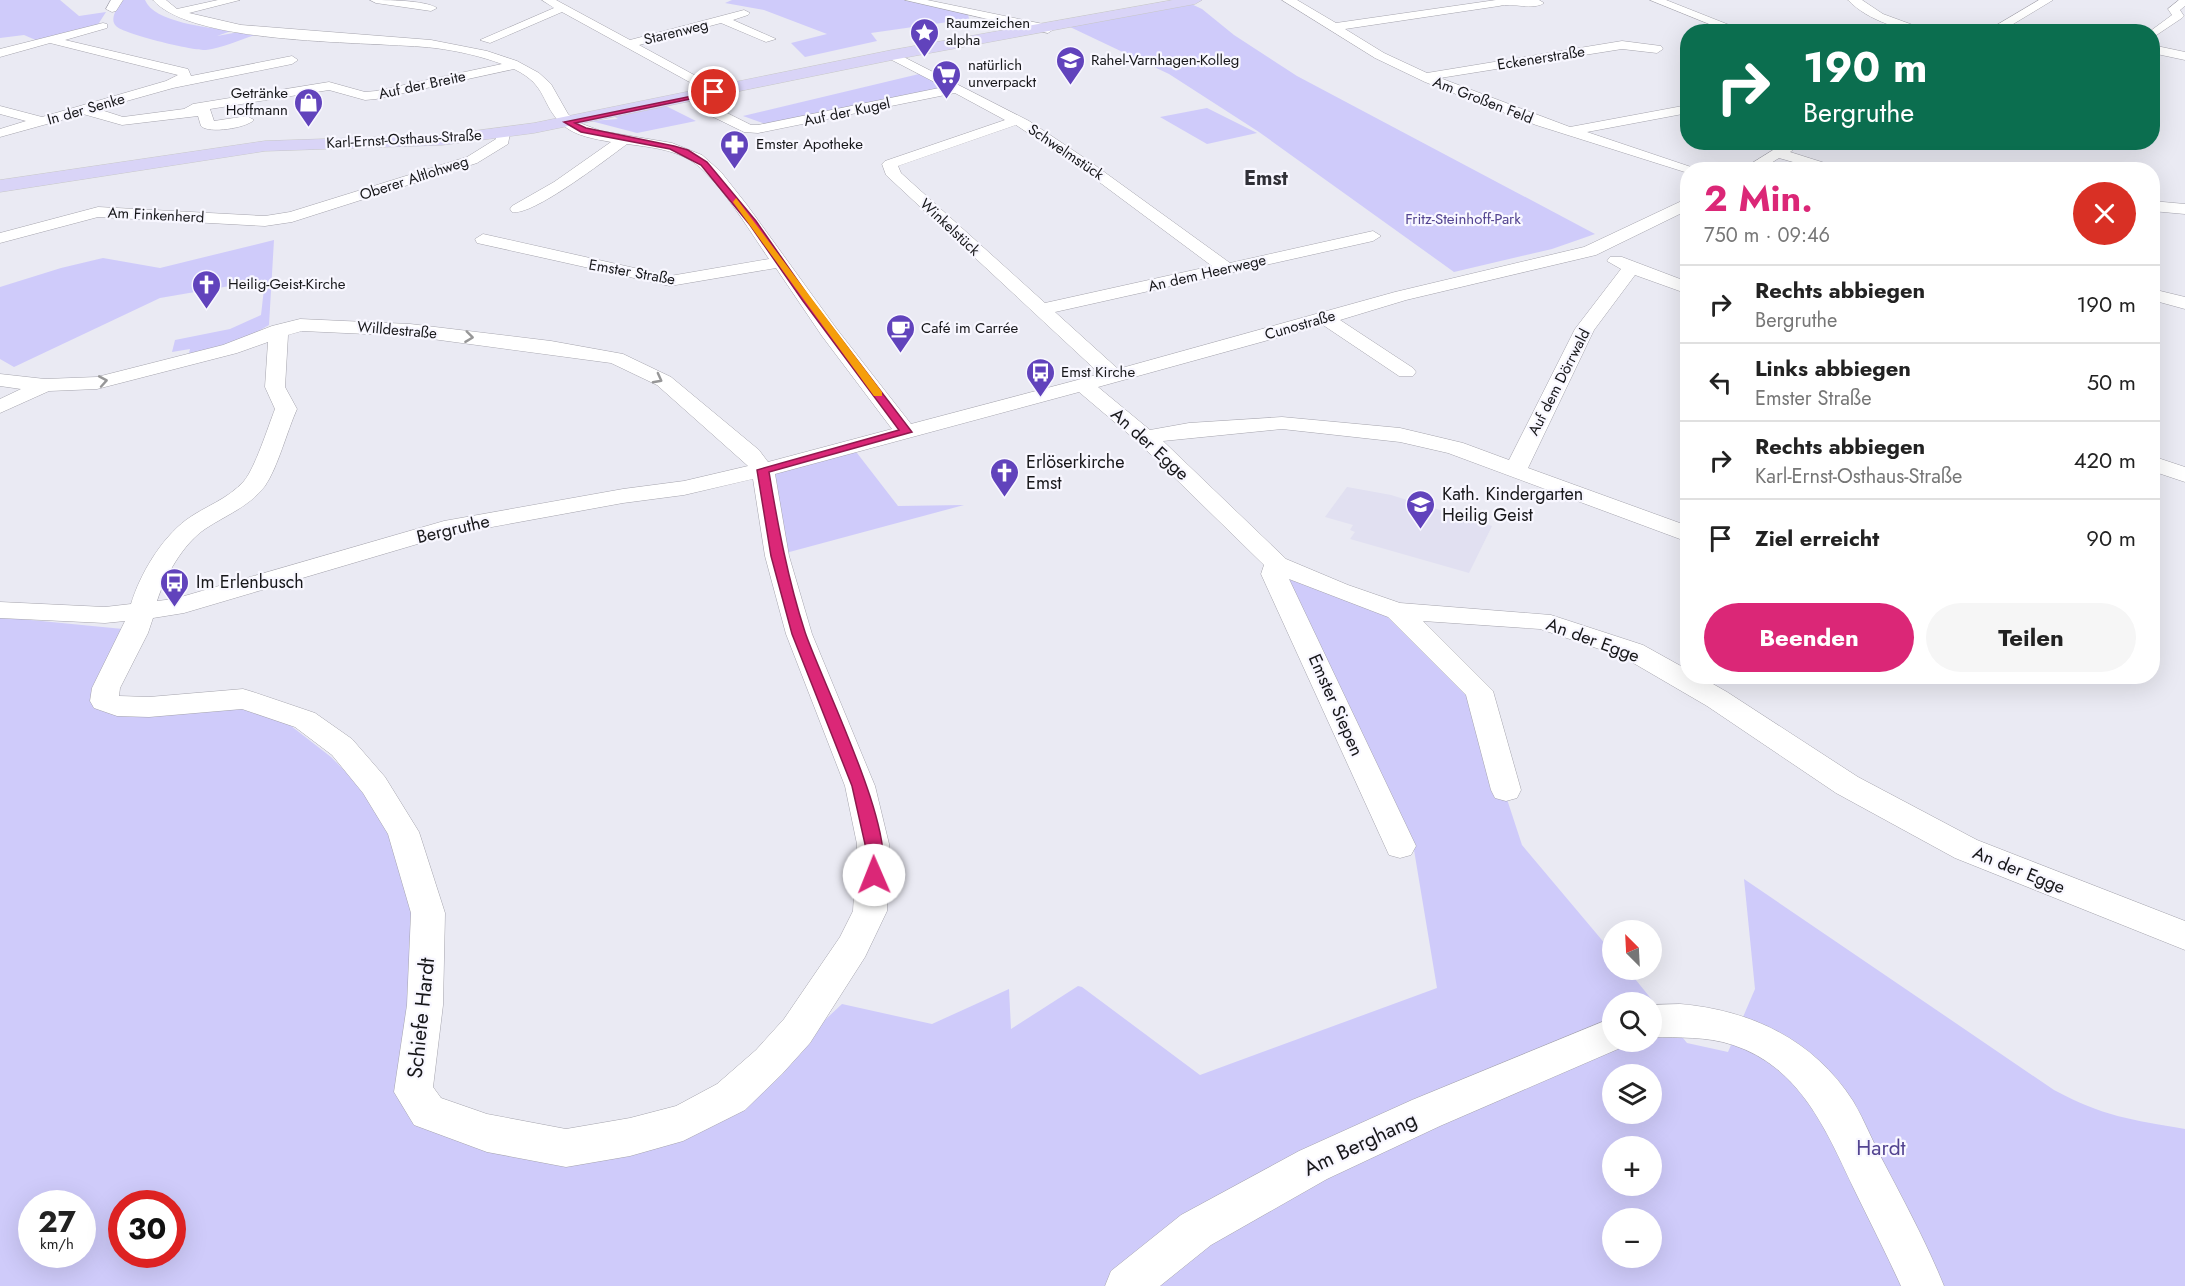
<!DOCTYPE html>
<html lang="de">
<head>
<meta charset="utf-8">
<style>
  body { margin:0; font-family:Jost,sans-serif; background:#f6f6f6; color:#222; height:100vh; display:flex; flex-direction:column; font-size:22px; white-space:nowrap }
  * { box-sizing:border-box; margin:0 }
  p { font-size:20px; color:#767676 }
  .icon { flex:none; width:33px; height:33px; fill:none; stroke:currentColor; stroke-width:2; stroke-linecap:round; stroke-linejoin:round }
  .map { position:relative; flex:1; overflow:hidden }
  .panel { position:absolute; left:1680px; top:162px; width:480px; height:522px; display:flex; flex-direction:column; background:#fff; border-radius:24px; box-shadow:0 6px 24px #0002 }
  .panel>* { flex:none }
  .hud { position:absolute; left:1680px; top:24px; width:480px; height:126px; border-radius:24px; box-shadow:0 6px 24px #0002; background:#0b6e4f; color:#fff; overflow:hidden }
  .needle { width:39px; rotate:336deg }
  .tools { position:absolute; left:1602px; top:920px; display:grid; gap:12px }
  .tools a { display:grid; place-items:center; width:60px; height:60px; border-radius:50%; background:#fff; box-shadow:0 6px 24px #0002; font-size:30px }
  .speed { position:absolute; left:18px; top:1190px; display:flex; gap:12px; font-size:30px; font-weight:700; text-align:center }
  .speed>* { display:grid; place-content:center; width:78px; height:78px; border-radius:50%; background:#fff; box-shadow:0 6px 24px #0002; line-height:1 }
  .speed small { font-size:15px; font-weight:400 }
  .speed .limit { border:9px solid #d22; background:#fff; color:#111 }
  .pin { position:absolute; display:grid; place-items:center; width:51px; height:51px; color:#fff; margin:-26px; border:3px solid #fff; border-radius:50%; box-shadow:0 2px 6px #0007 }
  .me { position:absolute; width:66px; margin:-33px; rotate:359deg; stroke-linejoin:round; filter:drop-shadow(0 0 4px #0008) }
  .turn { display:flex; align-items:center; gap:21px; height:126px; padding:0 24px; font-size:27px }
  .turn .icon { width:78px; height:78px; stroke-width:2.5 }
  .turn b { display:block; font-size:42px; line-height:51px }
  .round { display:grid; place-items:center; flex:none; width:63px; height:63px; border-radius:32px; background:#f6f6f6 }
  .summary { display:flex; align-items:center; justify-content:space-between; height:102px; padding:0 24px }
  h1 { font-size:36px; font-weight:700; line-height:45px; color:#db2777 }
  .action { display:flex; gap:12px; margin-top:auto; padding:12px 24px }
  .action a { flex:1; height:69px; border-radius:36px; background:#db2777; color:#fff; font-size:24px; font-weight:700; line-height:69px; text-align:center }
  .action a+a { background:#f6f6f6; color:#222 }
  ul { padding:0; list-style:none }
  li { display:flex; align-items:center; gap:18px; height:78px; padding:0 24px; border-top:2px solid #e0e0e0 }
  li div { flex:1 }
  li b { display:block; font-size:22px }
  li em { font-style:normal }
  .map>svg:first-child { display:block }
  .built { fill:#e1e0f1 }
  .green { fill:#cfcbfa; fill-rule:evenodd }
  .lines { fill:none; stroke-linecap:round; stroke-linejoin:round }
  .minor-casing { stroke:#a5a4ad; stroke-width:1 }
  .major-casing { stroke:#c7c7c8; stroke-width:1 }
  .minor { fill:#fff; fill-rule:evenodd }
  .major { fill:#d9d4f7; fill-rule:evenodd }
  .oneway { stroke:#979798 }
  .route { fill:#db2777; stroke:#8e194d; stroke-width:1.5 }
  .slow { fill:#f59e0b }
  .labels { text-anchor:middle; dominant-baseline:central; stroke-width:4.5; stroke-linejoin:round; paint-order:stroke }
  .far-poi-label { font-size:15px; fill:#17171a; stroke:#f8f7ff; text-anchor:start }
  .far-street-label { font-size:15px; fill:#17171a; stroke:#f8f7ff }
  .far-park-label { font-size:15px; fill:#534491; stroke:#f8f7ff }
  .street-label { font-size:18px; fill:#17171a; stroke:#f8f7ff }
  .poi-label { font-size:18px; fill:#17171a; stroke:#f8f7ff; text-anchor:start }
  .far-district-label { font-size:20px; font-weight:bold; fill:#303037; stroke:#f8f7ff }
  .near-street-label { font-size:21px; fill:#17171a; stroke:#f8f7ff }
  .near-park-label { font-size:21px; fill:#534491; stroke:#f8f7ff }
</style>
</head>
<body>
<div class="map">
<svg width="2185" height="1286" viewBox="0 0 2185 1286">
  <rect width="100%" height="100%" fill="#eaeaf3"/>
  <path class="built" d="M1347,487L1391,495L1492,526L1469,573L1350,539L1355,532L1350,530L1353,525L1325,517Z"/>
  <g class="green">
    <path d="M0,0H60L79,16L106,12L97,26L38,41L24,35L0,38Z"/>
    <path d="M122,0H145C154,23 209,27 231,31L217,36L239,32L255,35C239,40 222,48 206,50C194,51 123,34 116,26C109,19 118,6 122,0Z"/>
    <path d="M732,0H917L920,3L968,14L969,19L871,33L877,41L805,57L791,43L827,34L764,10L725,3Z"/>
    <path d="M1189,3L1202,9L1234,35L1297,76L1595,234L1552,249L1454,272L1259,132L1169,74L1070,27Z"/>
    <path d="M919,74L945,88L768,125L743,116Z"/>
    <path d="M666,106L696,121L637,133L591,121L618,119L615,117Z"/>
    <path d="M1207,108L1257,133L1207,144L1160,117Z"/>
    <path d="M274,240L269,325L243,340L188,357L190,349L172,352L175,340L230,329L261,315L265,280L160,298L14,367L0,359V287L61,268L103,258L160,268Z"/>
    <path d="M845,448L857,453L898,506L964,505L782,554L763,470Z"/>
    <path d="M1284,577L1392,617L1471,689L1522,845L1612,952V969H1627L1687,1043L1728,1052L1755,989L1744,879L2054,1090C2102,1116 2132,1120 2185,1129V1286H0V617L123,629L95,700L254,710L286,722L331,757L366,792L390,834L409,881L413,926L410,1113L606,1158L812,1032L842,1004L932,1024L1009,989L1011,1029L1078,986L1082,987L1200,1075L1437,988L1413,844ZM1612,1002H1652V1041H1612ZM1612,1074H1652V1113H1612ZM1612,1146H1652V1185H1612ZM32,1203H82V1254H32ZM122,1203H172V1254H122ZM1612,1218H1652V1257H1612Z"/>
  </g>
  <g class="lines">
    <defs>
      <g id="minor">
        <path d="M111,0H123L116,11L112,12L106,9Z"/>
        <path d="M153,0H166L177,9L218,0H240L189,13L241,25L431,40L487,51L517,61L539,73L551,84L568,114L577,122L601,131L672,143L702,155L721,172L747,205L836,328L911,424L1100,374L886,175L882,164L885,161L1005,120L955,93L758,133L744,132L701,111V105H711L751,125H758L944,87L888,58V52L892,51L1029,121L1089,161L1230,263L1373,231L1381,236L1373,241L1055,312L1118,369L1395,292L1584,247L1688,198V210L1596,255L1406,300L1340,320L1413,368L1416,372L1413,376H1399L1323,325L1098,387L1150,430L1189,423L1282,417L1400,428L1463,443L1509,460L1575,329L1621,269L1607,261L1610,257H1622L1688,282V294L1635,275L1594,330L1528,468L1688,526V542L1448,453L1400,442L1282,429L1163,441L1286,559L1348,585L1400,603L1551,615L1643,645L1688,670V676H1699L1727,692L1858,777L1977,840L2185,921V950L1955,858L1836,793L1707,706L1623,657L1540,629L1423,621L1493,691L1521,790L1517,798L1506,801L1495,798L1491,790L1466,695L1388,617L1289,579L1416,846L1411,855L1400,858L1389,855L1261,574L1264,565L1138,442L1079,392L775,474L789,556L812,634L875,786L889,844L887,911L865,957L810,1043L782,1074L745,1110L683,1141L630,1156L566,1167L487,1152L414,1125L394,1092L407,1005L411,913L388,834L363,793L332,755L295,727L242,709L149,717L117,716L94,708L90,701L92,688L125,621L105,623L0,618V602L105,607L131,604C140,574 161,539 186,520C205,506 227,500 244,481C255,468 268,427 275,409L265,387L268,342L237,353L97,389L49,391L0,413V399L21,389L0,386V374L45,379L97,377L223,345L272,326L300,319L410,324L551,341L623,354L671,377L759,450L768,462L892,429L822,336L776,268L670,286L477,243L475,239L483,234L670,276L769,259C751,233 717,176 690,160C671,149 649,147 627,144C608,158 532,217 512,212L510,209L512,206L554,182L611,142C595,139 575,136 563,125C540,105 549,86 514,69L376,99L365,100L329,90L210,109L214,121L247,116L254,120C246,128 209,134 201,126L198,116L122,125L83,114L0,137V129L26,121L0,114V106L42,117L166,81L178,75L50,43L0,57V49L103,23L107,24V28L65,40L188,69L191,76L292,56L298,60L292,64L173,88L98,109L123,117L184,109L193,104L329,82L365,92L376,91L502,64C480,56 458,51 435,48C373,41 193,46 153,0ZM1016,125L1079,167L1212,266L1045,303L901,173L898,166ZM302,331L410,336L611,363L657,385L748,466L684,481L623,489L444,521L174,599L157,601C165,576 183,544 205,529C226,515 249,507 265,486C278,467 287,431 297,409L285,387L288,335ZM753,479L765,556L786,634L845,786L857,844L853,911L840,937L784,1019L756,1050L717,1084L676,1106L630,1118L566,1129L487,1114L441,1098L433,1087L443,1005L445,913L419,832L385,777L352,739L315,713L253,692L243,689L149,697L119,696L120,688L148,633L153,618L184,613L448,535L623,503L684,495Z"/>
        <path d="M370,0C387,0 424,0 437,8L431,11L376,3Z"/>
        <path d="M542,0H556L630,40L744,10L750,13L748,15L733,20L776,39L766,42L721,23L639,45L720,89V95L715,96L562,12L490,43L480,40L554,8Z"/>
        <path d="M905,0H927L1048,25L1054,29L1048,33Z"/>
        <path d="M1282,0H1297L1336,23L1496,0H1539L1544,3C1533,11 1512,2 1499,6L1345,29L1384,53L1427,73L1622,41L1661,46L1663,49L1657,53L1622,49L1440,78L1570,127L1688,105V113L1587,132L1700,170H1688V173L1536,125L1425,82L1375,58Z"/>
        <path d="M1650,0H1666L1747,32H1729Z"/>
        <path d="M1848,0H1862L1883,14L1932,32C1904,32 1868,21 1848,0Z"/>
        <path d="M2039,0H2053L2000,32H1985Z"/>
        <path d="M2179,0H2185V6L2180,10L2184,16L2182,18L2152,38V32H2149L2172,15L2168,9Z"/>
        <path d="M2152,45L2185,52V60L2152,53Z"/>
        <path d="M503,129L510,133L508,144L477,163L292,222L265,226L98,217L0,243V233L98,207L265,216L290,212L467,157L496,139V133Z"/>
        <path d="M1786,142H1798L1799,145L1790,152L1847,170H1821L1779,158L1760,170H1741Z"/>
        <path d="M2152,201L2185,204V214L2152,211Z"/>
        <path d="M2152,289L2185,297V309L2152,300Z"/>
        <path d="M2152,456L2185,467V482L2152,471Z"/>
        <path d="M1680,1004C1751,1010 1814,1040 1853,1101C1865,1121 1873,1143 1884,1163C1905,1203 1927,1244 1944,1286H1901C1886,1253 1869,1220 1853,1187C1826,1130 1800,1067 1733,1045C1706,1036 1679,1038 1652,1037V1005Z"/>
        <path d="M1612,1018V1041H1627L1625,1046L1440,1126L1327,1179L1211,1245L1160,1286H1105L1111,1271L1181,1215L1299,1151L1412,1100Z"/>
      </g>
      <path id="major" d="M1173,0H1202L1195,4L892,60L534,133L442,145L265,151L0,192V180L265,141L442,135L534,123L892,50Z"/>
    </defs>
    <use href="#minor" class="minor-casing"/>
    <use href="#major" class="major-casing"/>
    <use href="#minor" class="minor"/>
    <use href="#major" class="major"/>
  </g>
  <defs><path id="oneway-chevron" d="M-2-3.5L2.5 0L-2 3.5" fill="none" stroke-width="1.6" stroke-linecap="round" stroke-linejoin="round" transform="scale(1.5)"/></defs>
  <g class="oneway">
    <use href="#oneway-chevron" transform="translate(469 337) rotate(7)"/>
    <use href="#oneway-chevron" transform="translate(658 379) rotate(28)"/>
    <use href="#oneway-chevron" transform="translate(103 381) rotate(-10)"/>
  </g>
  <path class="route" d="M717,91L714,94L575,123L586,128L674,146L688,150L707,162L756,221L809,297L912,432L769,472C778,526 788,580 805,632C821,680 901,838 880,879H868L865,844L852,786L792,634L771,556L757,470L899,430L803,301L750,225L701,165L670,149L581,132L564,122Z"/>
  <path class="slow" d="M736,198L882,392V396H874L733,202Z"/>
  <defs>
    <symbol id="sight-pin" viewBox="-11 -11 22 30"><path d="M0 17L-7.5 6A9.5 9.5 0 1 1 7.5 6Z" fill="#6143bc" stroke="#f8f7ff"/><path d="M0-6L1.8-2.2L6-1.7L2.9 1.2L3.7 5.4L0 3.3L-3.7 5.4L-2.9 1.2L-6-1.7L-1.8-2.2Z" fill="#fff"/></symbol>
    <symbol id="school-pin" viewBox="-11 -11 22 30"><path d="M0 17L-7.5 6A9.5 9.5 0 1 1 7.5 6Z" fill="#6143bc" stroke="#f8f7ff"/><path d="M0-5L7-2L0 1L-7-2ZM-4 1L0 2.5L4 1V4Q0 6-4 4Z" fill="#fff"/></symbol>
    <symbol id="supermarket-pin" viewBox="-11 -11 22 30"><path d="M0 17L-7.5 6A9.5 9.5 0 1 1 7.5 6Z" fill="#6143bc" stroke="#f8f7ff"/><path d="M-6-5.5h2.5l.6 2H6L4.5 2H-2.5L-4.4-4H-6ZM-1.5 3.2a1.3 1.3 0 1 0 .1 0ZM3 3.2a1.3 1.3 0 1 0 .1 0Z" fill="#fff"/></symbol>
    <symbol id="shop-pin" viewBox="-11 -11 22 30"><path d="M0 17L-7.5 6A9.5 9.5 0 1 1 7.5 6Z" fill="#6143bc" stroke="#f8f7ff"/><path d="M-5-2.5h2.3a2.7 3.5 0 0 1 5.4 0H5L5.5 6h-11ZM-1.5-2.5h3a1.5 2.3 0 0 0-3 0Z" fill="#fff"/></symbol>
    <symbol id="pharmacy-pin" viewBox="-11 -11 22 30"><path d="M0 17L-7.5 6A9.5 9.5 0 1 1 7.5 6Z" fill="#6143bc" stroke="#f8f7ff"/><path d="M-2-6h4v4h4v4h-4v4h-4v-4h-4v-4h4Z" fill="#fff"/></symbol>
    <symbol id="church-pin" viewBox="-11 -11 22 30"><path d="M0 17L-7.5 6A9.5 9.5 0 1 1 7.5 6Z" fill="#6143bc" stroke="#f8f7ff"/><path d="M-1.2-6h2.4v3.5h3.3v2.4h-3.3V6h-2.4V-.1h-3.3v-2.4h3.3Z" fill="#fff"/></symbol>
    <symbol id="cafe-pin" viewBox="-11 -11 22 30"><path d="M0 17L-7.5 6A9.5 9.5 0 1 1 7.5 6Z" fill="#6143bc" stroke="#f8f7ff"/><path d="M-5.5-4.5H6V0H3Q3 3.5 0 3.5H-2.5Q-5.5 3.5-5.5 0ZM3-3.2v2h1.7v-2ZM-6 4.5H4V6H-6Z" fill="#fff"/></symbol>
    <symbol id="bus-pin" viewBox="-11 -11 22 30"><path d="M0 17L-7.5 6A9.5 9.5 0 1 1 7.5 6Z" fill="#6143bc" stroke="#f8f7ff"/><path d="M-5-6H5V4H4V6H2V4H-2V6H-4V4H-5ZM-3.5-4V0h7V-4ZM-3.5 1.2v1.5H-2V1.2ZM2 1.2v1.5H3.5V1.2Z" fill="#fff"/></symbol>
  </defs>
  <g fill-rule="evenodd">
    <use href="#sight-pin" x="908" y="16" width="33" height="45"/>
    <use href="#school-pin" x="1054" y="44" width="33" height="45"/>
    <use href="#supermarket-pin" x="930" y="58" width="33" height="45"/>
    <use href="#shop-pin" x="292" y="86" width="33" height="45"/>
    <use href="#pharmacy-pin" x="718" y="128" width="33" height="45"/>
    <use href="#church-pin" x="190" y="268" width="33" height="45"/>
    <use href="#cafe-pin" x="884" y="312" width="33" height="45"/>
    <use href="#bus-pin" x="1024" y="356" width="33" height="45"/>
    <use href="#church-pin" x="988" y="456" width="33" height="45"/>
    <use href="#school-pin" x="1404" y="488" width="33" height="45"/>
    <use href="#bus-pin" x="158" y="566" width="33" height="45"/>
  </g>
  <g class="labels">
    <g class="far-poi-label">
      <text x="946" y="23">Raumzeichen<tspan x="946" dy="17">alpha</tspan></text>
      <text x="1091" y="60">Rahel-Varnhagen-Kolleg</text>
      <text x="968" y="65">natürlich<tspan x="968" dy="17">unverpackt</tspan></text>
      <text x="288" y="93" text-anchor="end">Getränke<tspan x="288" dy="17">Hoffmann</tspan></text>
      <text x="756" y="144">Emster Apotheke</text>
      <text x="228" y="284">Heilig-Geist-Kirche</text>
      <text x="921" y="328">Café im Carrée</text>
      <text x="1061" y="372">Emst Kirche</text>
    </g>
    <g class="far-street-label">
      <text transform="translate(676 32) rotate(-14)">Starenweg</text>
      <text transform="translate(1541 58) rotate(-9)">Eckenerstraße</text>
      <text transform="translate(422 85) rotate(-12)">Auf der Breite</text>
      <text transform="translate(1483 100) rotate(21)">Am Großen Feld</text>
      <text transform="translate(86 109) rotate(-16)">In der Senke</text>
      <text transform="translate(847 112) rotate(-12)">Auf der Kugel</text>
      <text transform="translate(404 139) rotate(-3)">Karl-Ernst-Osthaus-Straße</text>
      <text transform="translate(1066 152) rotate(34)">Schwelmstück</text>
      <text transform="translate(414 178) rotate(-18)">Oberer Altlohweg</text>
      <text transform="translate(156 215) rotate(3)">Am Finkenherd</text>
      <text transform="translate(950 227) rotate(43)">Winkelstück</text>
      <text transform="translate(632 272) rotate(10)">Emster Straße</text>
      <text transform="translate(1207 273) rotate(-13)">An dem Heerwege</text>
      <text transform="translate(1300 325) rotate(-16)">Cunostraße</text>
      <text transform="translate(397 330) rotate(5)">Willdestraße</text>
      <text transform="translate(1559 382) rotate(-63)">Auf dem Dörrwald</text>
    </g>
    <g class="far-park-label">
      <text x="1463" y="219">Fritz-Steinhoff-Park</text>
    </g>
    <g class="street-label">
      <text transform="translate(1150 444) rotate(42)">An der Egge</text>
      <text transform="translate(453 529) rotate(-13)">Bergruthe</text>
      <text transform="translate(1593 640) rotate(20)">An der Egge</text>
      <text transform="translate(1336 705) rotate(66)">Emster Siepen</text>
      <text transform="translate(2019 870) rotate(22)">An der Egge</text>
    </g>
    <g class="poi-label">
      <text x="1026" y="462">Erlöserkirche<tspan x="1026" dy="21">Emst</tspan></text>
      <text x="1442" y="494">Kath. Kindergarten<tspan x="1442" dy="21">Heilig Geist</tspan></text>
      <text x="196" y="582">Im Erlenbusch</text>
    </g>
    <g class="far-district-label">
      <text x="1266" y="178">Emst</text>
    </g>
    <g class="near-street-label">
      <text transform="translate(421 1018) rotate(-84)">Schiefe Hardt</text>
      <text transform="translate(1360 1144) rotate(-25)">Am Berghang</text>
    </g>
    <g class="near-park-label">
      <text x="1881" y="1148">Hardt</text>
    </g>
  </g>
</svg>
<div class="tools">
<a><svg class="needle" viewBox="-14 -14 28 28"><path d="M0-13l5 13h-10z" fill="#e53935"/><path d="M0 13l5-13h-10z" fill="#767676"/></svg></a>
<a><svg class="icon" aria-label="search" viewBox="0 0 24 24"><circle cx="10" cy="10" r="6"/><path d="M15 15l6 6"/></svg></a>
<a><svg class="icon" aria-label="layers" viewBox="0 0 24 24"><path d="M12 4l9 5-9 5-9-5zM3 14l9 5 9-5"/></svg></a>
<a>+</a>
<a>−</a>
</div>
<div class="speed"><div>27<small>km/h</small></div><div class="limit">30</div></div>
<div class="pin" style="left:714px;top:92px;background:#d93025"><svg class="icon" aria-label="arrive" viewBox="0 0 24 24"><path d="M6 21V4h12l-3 4 3 4H6"/></svg></div>
<svg class="me" style="left:874px;top:875px" viewBox="-20 -20 40 40"><circle r="19" fill="#fff"/><path d="M0-13L10 11 0 6-10 11z" fill="#db2777"/></svg>
<div class="hud">
<div class="turn"><svg class="icon" aria-label="right" viewBox="0 0 24 24"><path d="M7 20v-9h11M14 6l5 5-5 5"/></svg><div><b>190 m</b>Bergruthe</div></div>
</div>
<section class="panel">
<div class="summary"><div><h1>2 Min.</h1><p>750 m · 09:46</p></div><a class="round" style="background:#d93025;color:#fff"><svg class="icon" aria-label="close" viewBox="0 0 24 24"><path d="M6 6l12 12M18 6L6 18"/></svg></a></div>
<ul>
<li><svg class="icon" aria-label="right" viewBox="0 0 24 24"><path d="M7 20v-9h11M14 6l5 5-5 5"/></svg><div><b>Rechts abbiegen</b><p>Bergruthe</p></div><em>190 m</em></li>
<li><svg class="icon" aria-label="left" viewBox="0 0 24 24"><path d="M17 20v-9H6M10 6l-5 5 5 5"/></svg><div><b>Links abbiegen</b><p>Emster Straße</p></div><em>50 m</em></li>
<li><svg class="icon" aria-label="right" viewBox="0 0 24 24"><path d="M7 20v-9h11M14 6l5 5-5 5"/></svg><div><b>Rechts abbiegen</b><p>Karl-Ernst-Osthaus-Straße</p></div><em>420 m</em></li>
<li><svg class="icon" aria-label="arrive" viewBox="0 0 24 24"><path d="M6 21V4h12l-3 4 3 4H6"/></svg><div><b>Ziel erreicht</b></div><em>90 m</em></li>
</ul>
<div class="action"><a>Beenden</a><a>Teilen</a></div>
</section>
</div>
</body>
</html>
